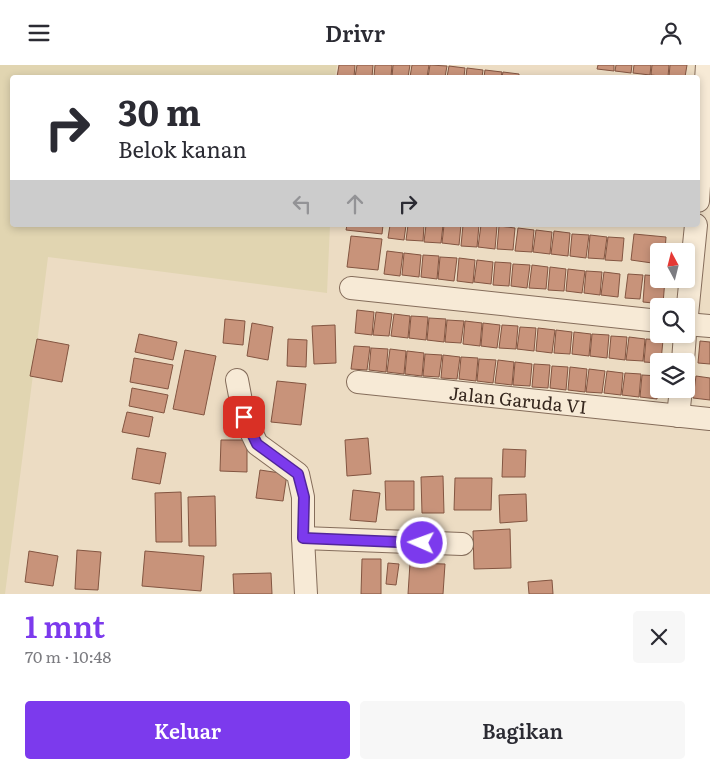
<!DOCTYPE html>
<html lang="id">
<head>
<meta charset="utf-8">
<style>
  body { margin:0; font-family:Literata,serif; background:#f7f7f7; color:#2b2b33; height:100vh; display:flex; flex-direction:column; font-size:19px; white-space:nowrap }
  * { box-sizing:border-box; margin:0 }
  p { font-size:16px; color:#7c7c81 }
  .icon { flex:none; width:28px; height:28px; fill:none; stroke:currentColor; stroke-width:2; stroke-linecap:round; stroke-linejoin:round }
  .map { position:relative; height:529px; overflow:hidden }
  .drawer { display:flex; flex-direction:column; background:#fff; flex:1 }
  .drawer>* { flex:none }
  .guide { position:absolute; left:10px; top:10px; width:690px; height:152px; border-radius:5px; box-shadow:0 2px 8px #0003; background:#fff; color:#2b2b33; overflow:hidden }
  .needle { width:32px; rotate:353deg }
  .buttons { position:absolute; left:650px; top:178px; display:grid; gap:10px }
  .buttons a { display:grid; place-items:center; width:45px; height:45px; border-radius:5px; background:#fff; box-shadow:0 2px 8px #0003; font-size:25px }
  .pin { position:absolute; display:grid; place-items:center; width:42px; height:42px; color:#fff; margin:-21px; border-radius:10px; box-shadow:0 2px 8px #0006 }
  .me { position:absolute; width:55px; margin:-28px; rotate:272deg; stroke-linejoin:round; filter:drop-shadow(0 0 4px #0008) }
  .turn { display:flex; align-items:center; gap:18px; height:105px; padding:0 25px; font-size:22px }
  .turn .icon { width:65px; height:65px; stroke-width:2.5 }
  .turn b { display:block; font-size:35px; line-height:42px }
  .lanes { display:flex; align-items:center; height:48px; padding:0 25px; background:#0003; justify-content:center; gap:25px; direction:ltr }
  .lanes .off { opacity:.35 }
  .round { display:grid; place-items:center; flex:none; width:52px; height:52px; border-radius:5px; background:#f7f7f7 }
  .head { display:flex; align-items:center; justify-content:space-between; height:85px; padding:0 25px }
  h1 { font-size:30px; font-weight:600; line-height:38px; color:#7c3aed }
  .cta { display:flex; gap:10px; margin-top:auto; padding:10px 25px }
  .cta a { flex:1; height:58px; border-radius:5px; background:#7c3aed; color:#fff; font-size:20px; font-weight:600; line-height:58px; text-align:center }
  .cta a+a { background:#f7f7f7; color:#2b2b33 }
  header { display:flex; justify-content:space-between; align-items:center; height:65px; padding:0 25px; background:#fff; font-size:22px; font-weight:600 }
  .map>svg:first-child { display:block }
  .farmland { fill:#e1d5b1 }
  .building { fill:#c8937a; stroke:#835541 }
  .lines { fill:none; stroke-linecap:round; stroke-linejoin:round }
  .street-casing { stroke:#856d5b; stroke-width:24 }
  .street { stroke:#f7ead6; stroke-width:22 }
  .route-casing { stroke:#51269a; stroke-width:12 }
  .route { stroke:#7c3aed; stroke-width:9 }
  .labels { text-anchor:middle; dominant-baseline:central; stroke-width:5; stroke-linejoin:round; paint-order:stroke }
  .street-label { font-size:18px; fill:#36271e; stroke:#f4e7d2 }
</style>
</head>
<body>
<header><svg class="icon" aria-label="menu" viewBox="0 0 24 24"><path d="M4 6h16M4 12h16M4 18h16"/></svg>Drivr<svg class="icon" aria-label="person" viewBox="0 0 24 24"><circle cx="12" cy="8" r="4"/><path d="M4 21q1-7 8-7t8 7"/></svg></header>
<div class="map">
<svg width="710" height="529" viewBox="0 0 710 529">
  <rect width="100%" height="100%" fill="#ecdcc3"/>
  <path class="farmland" d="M0,0H337L335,12H12V160H330L327,228L48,192L5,529H0Z"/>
  <g class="building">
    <path d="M339,0H355L354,12H337Z"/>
    <path d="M357,0H373L372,12H355Z"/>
    <path d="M375,0H392L391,12H374Z"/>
    <path d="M393,0H410L408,12H392Z"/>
    <path d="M412,0H429L427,12H410Z"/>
    <path d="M430,0L447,1L445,12H428Z"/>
    <path d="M598,0H614V6L597,4Z"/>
    <path d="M616,0H632L631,8L615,6Z"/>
    <path d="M634,0H651L650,10L633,8Z"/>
    <path d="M652,0H669L668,12L651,10Z"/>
    <path d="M670,0H687L685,12H669Z"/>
    <path d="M449,1L465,3L464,12H447Z"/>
    <path d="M467,3L483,5L482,12H466Z"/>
    <path d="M485,5L502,7L501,12H484Z"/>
    <path d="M503,7L519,9V12H502Z"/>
    <path d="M347,160H383L382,169L346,165Z"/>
    <path d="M390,160H406L404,175L388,173Z"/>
    <path d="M408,160H424L423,176L406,175Z"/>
    <path d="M426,160H443L441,178L424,177Z"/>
    <path d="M444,160H461L459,180L442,178Z"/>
    <path d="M463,160H479L477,182L461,181Z"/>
    <path d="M481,160L497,161L495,184L478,182Z"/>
    <path d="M499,161L515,163L513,185L497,184Z"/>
    <path d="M518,163L534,165L532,187L515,186Z"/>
    <path d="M536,165L552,167L550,189L533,187Z"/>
    <path d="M554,166L570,168L568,191L551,189Z"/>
    <path d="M572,169L589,170L586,193L570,191Z"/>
    <path d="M634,169L666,172L665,186H659V199L631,195Z"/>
    <path d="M590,170L607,172L604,194L588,193Z"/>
    <path d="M351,171L382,174L378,205L347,202Z"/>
    <path d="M608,172L624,173L622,196L605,195Z"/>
    <path d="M387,186L403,188L400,211L384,209Z"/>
    <path d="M404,188L421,190L419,212L402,210Z"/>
    <path d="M423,190L439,191L437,214L421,212Z"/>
    <path d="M440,192L457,193L454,216L438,214Z"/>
    <path d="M459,193L475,195L473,218L457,216Z"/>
    <path d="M477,195L493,197L491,219L474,217Z"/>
    <path d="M495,197L511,198L509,221L493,220Z"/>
    <path d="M513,199L530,200L527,223L511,221Z"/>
    <path d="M532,200L548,202L546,224L529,223Z"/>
    <path d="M550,202L566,204L564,226L548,225Z"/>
    <path d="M568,204L585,206L582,228L566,226Z"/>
    <path d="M586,206L602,207L600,230L584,228Z"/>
    <path d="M604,207L620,209L618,232L601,230Z"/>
    <path d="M628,209L643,210L640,234L625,233Z"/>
    <path d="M645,210L659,211V214H665L663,239L643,237Z"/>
    <path d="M357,245L374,247L372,270L355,268Z"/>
    <path d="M376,247L392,249L389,271L373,270Z"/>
    <path d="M394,249L410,251L408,273L391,271Z"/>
    <path d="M411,251L428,252L426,275L409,273Z"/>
    <path d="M429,253L446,254L444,277L427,275Z"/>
    <path d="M225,254L245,256L243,280L223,278Z"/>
    <path d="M447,255L464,256L461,278L445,277Z"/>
    <path d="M465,256L482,258L480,281L463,279Z"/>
    <path d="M252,258L273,262L268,295L247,291Z"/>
    <path d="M483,258L500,260L497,283L481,281Z"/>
    <path d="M335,260L336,298L314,299L312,261Z"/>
    <path d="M502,260L518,261L516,284L499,283Z"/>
    <path d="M520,262L536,263L534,286L517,284Z"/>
    <path d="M538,263L555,265L552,288L536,286Z"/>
    <path d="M556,265L572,267L570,289L554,288Z"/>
    <path d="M574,267L591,269L589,291L572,289Z"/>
    <path d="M139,269L177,277L173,295L135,287Z"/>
    <path d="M592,269L609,270L607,293L590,291Z"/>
    <path d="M611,271L627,272L625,295L609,293Z"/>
    <path d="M629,272L645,274L643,296L626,295Z"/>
    <path d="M37,274L69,280L62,317L30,311Z"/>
    <path d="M288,274L307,275L306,302L287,301Z"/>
    <path d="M646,274L663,275L661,296H659V298L644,297Z"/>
    <path d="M700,276L710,277V299L698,298Z"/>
    <path d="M354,281L370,282L367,305L351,304Z"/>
    <path d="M371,283L388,284L386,307L369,305Z"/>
    <path d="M390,284L406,286L404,309L387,307Z"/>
    <path d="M185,285L216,291L204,350L173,344Z"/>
    <path d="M407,286L424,288L422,311L405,309Z"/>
    <path d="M425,289L442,290L439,312L423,311Z"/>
    <path d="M443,290L460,292L457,314L441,313Z"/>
    <path d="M461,292L478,293L476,316L459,314Z"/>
    <path d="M134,293L173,300L168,324L130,317Z"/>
    <path d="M479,294L496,295L493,318L477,316Z"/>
    <path d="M498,295L514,297L512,320L495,318Z"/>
    <path d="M515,297L532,299L530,321L513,320Z"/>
    <path d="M534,299L550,300L548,323L532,322Z"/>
    <path d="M552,301L568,302L566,325L550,323Z"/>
    <path d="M570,302L587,304L585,327L568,325Z"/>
    <path d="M589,304L605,306L602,328L586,327Z"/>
    <path d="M607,306L623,308L621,330L604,328Z"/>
    <path d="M625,308L641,309L639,332L622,330Z"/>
    <path d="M642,310L659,311L657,334L640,332Z"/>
    <path d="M696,311L710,313V335L693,333Z"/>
    <path d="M277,316L306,319L301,360L271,357Z"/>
    <path d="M132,323L168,330L164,348L129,341Z"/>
    <path d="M127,347L153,352L149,372L122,367Z"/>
    <path d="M368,373L371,409L347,411L345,375Z"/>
    <path d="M221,375H247V407L220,406Z"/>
    <path d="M137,383L166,388L160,419L132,414Z"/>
    <path d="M503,384L526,385L525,412H502Z"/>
    <path d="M260,405L287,409L283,436L256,433Z"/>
    <path d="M443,411L444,448H422L421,412Z"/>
    <path d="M455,413H492L491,445H454Z"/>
    <path d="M385,416H414V445H386Z"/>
    <path d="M353,425L380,428L376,457L350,455Z"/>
    <path d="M181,427L182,477H156L155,428Z"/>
    <path d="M526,429L527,456L500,458L499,430Z"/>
    <path d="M215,431L216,481H189L188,432Z"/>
    <path d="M510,464L511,503L474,504L473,466Z"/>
    <path d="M77,485L101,487L98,525L75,524Z"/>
    <path d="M29,486L58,491L53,521L25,517Z"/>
    <path d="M145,486L204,491L201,526L142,521Z"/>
    <path d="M362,494H381V529H361Z"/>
    <path d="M388,498L399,499L396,520L386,519Z"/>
    <path d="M410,498L445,499L443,529H408Z"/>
    <path d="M271,508L272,529H234L233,509Z"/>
    <path d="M552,515L553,529H529L528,517Z"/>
  </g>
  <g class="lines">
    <defs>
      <g id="street">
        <path d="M698,136L707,0"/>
        <path d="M351,223L659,256"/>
        <path d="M686,259L710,261"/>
        <path d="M686,260L696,160"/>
        <path d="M683,296L685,269"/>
        <path d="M237,315L244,352L257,379L298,409L303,432V473L306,529"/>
        <path id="s1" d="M358,317L710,354"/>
        <path d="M678,351L681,324"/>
        <path d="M303,473L462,479"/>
      </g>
    </defs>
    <use href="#street" class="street-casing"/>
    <use href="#street" class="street"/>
  </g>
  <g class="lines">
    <defs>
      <path id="route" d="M244,352L257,379L298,409L304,432L303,473L422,478"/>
    </defs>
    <use href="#route" class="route-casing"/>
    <use href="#route" class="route"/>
  </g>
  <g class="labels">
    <g class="street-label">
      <text stroke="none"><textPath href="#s1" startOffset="161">Jalan Garuda VI</textPath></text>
    </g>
  </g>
</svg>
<div class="buttons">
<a><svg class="needle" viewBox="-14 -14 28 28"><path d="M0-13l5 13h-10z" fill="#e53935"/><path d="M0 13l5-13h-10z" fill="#7c7c81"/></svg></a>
<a><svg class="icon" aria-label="search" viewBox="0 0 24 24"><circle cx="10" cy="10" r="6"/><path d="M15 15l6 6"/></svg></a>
<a><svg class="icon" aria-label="layers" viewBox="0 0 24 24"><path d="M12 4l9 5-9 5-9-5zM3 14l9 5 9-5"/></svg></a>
</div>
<div class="pin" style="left:244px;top:352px;background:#d93025"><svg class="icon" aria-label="arrive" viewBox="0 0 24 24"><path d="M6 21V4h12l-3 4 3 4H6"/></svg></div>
<svg class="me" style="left:422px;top:478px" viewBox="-20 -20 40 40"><circle r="17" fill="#7c3aed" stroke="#fff" stroke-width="3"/><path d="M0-11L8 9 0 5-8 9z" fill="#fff"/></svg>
<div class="guide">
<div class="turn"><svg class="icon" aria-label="right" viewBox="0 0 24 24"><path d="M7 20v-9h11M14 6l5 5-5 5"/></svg><div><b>30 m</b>Belok kanan</div></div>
<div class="lanes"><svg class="icon off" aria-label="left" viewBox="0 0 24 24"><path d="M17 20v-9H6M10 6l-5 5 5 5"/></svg><svg class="icon off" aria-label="ahead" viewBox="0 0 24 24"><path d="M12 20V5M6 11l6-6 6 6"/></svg><svg class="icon" aria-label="right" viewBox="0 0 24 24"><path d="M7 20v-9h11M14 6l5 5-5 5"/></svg></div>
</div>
</div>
<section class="drawer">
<div class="head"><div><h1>1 mnt</h1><p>70 m · 10:48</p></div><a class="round"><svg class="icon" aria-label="close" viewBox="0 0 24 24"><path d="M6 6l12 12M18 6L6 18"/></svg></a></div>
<div class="cta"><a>Keluar</a><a>Bagikan</a></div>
</section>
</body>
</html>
